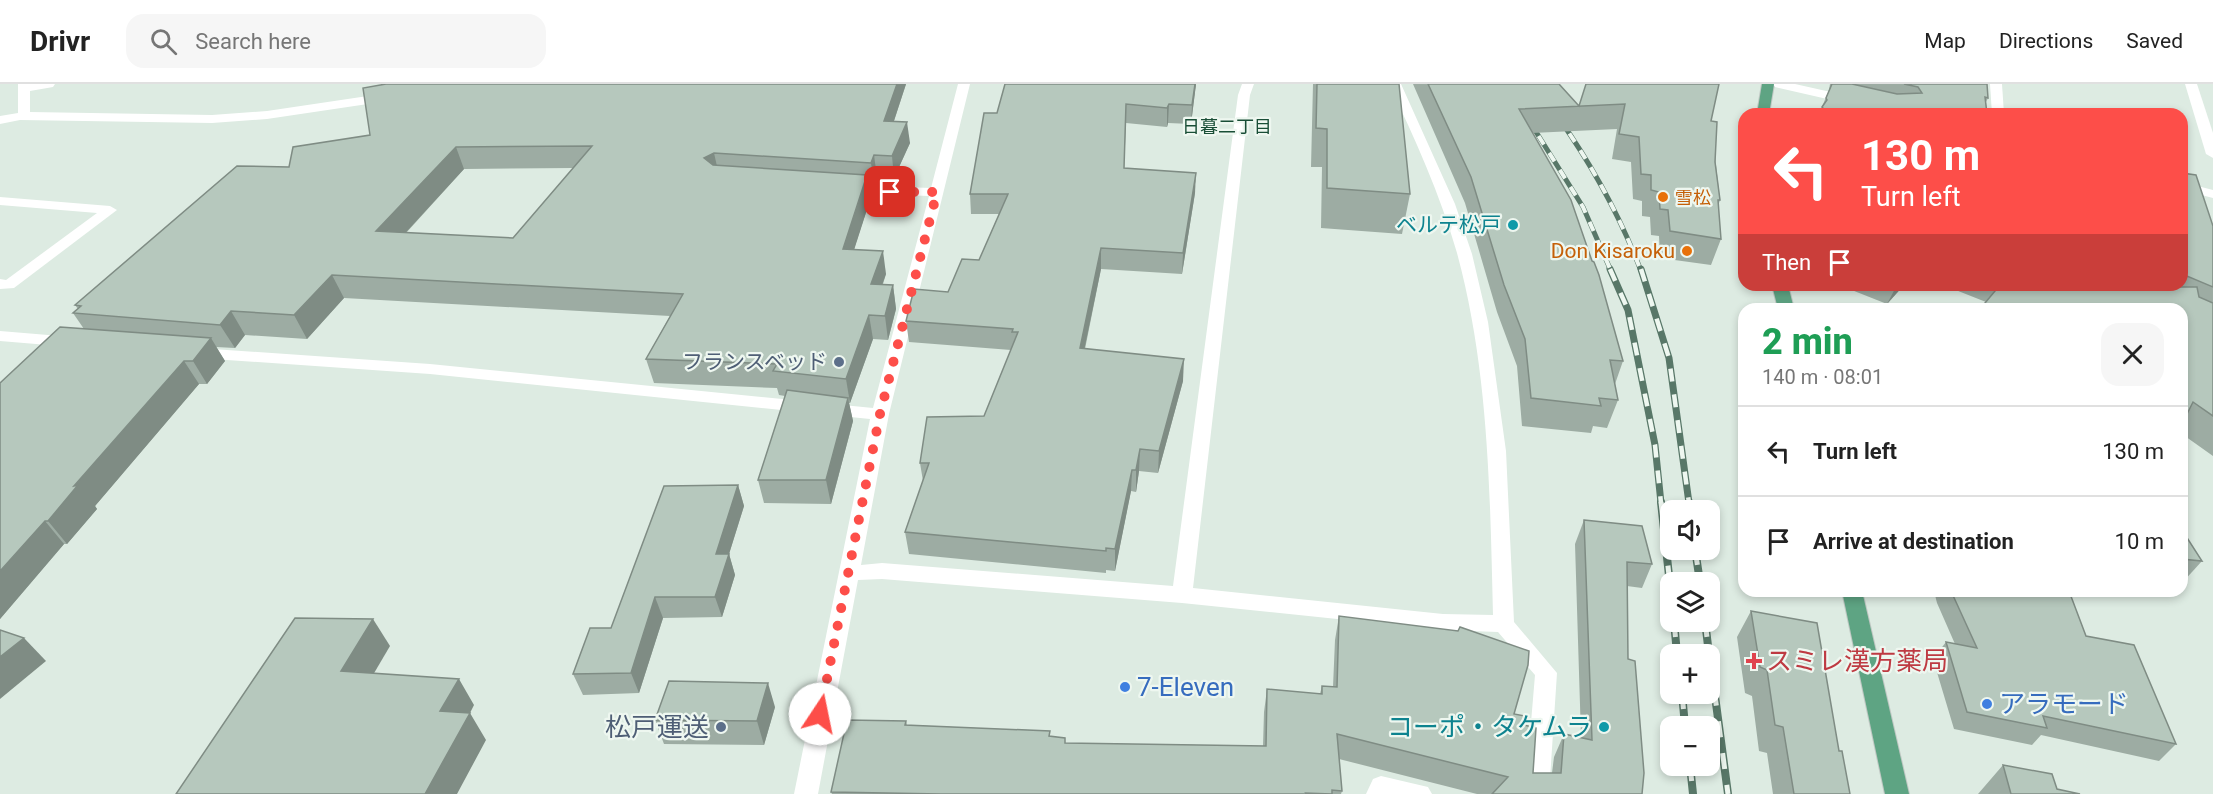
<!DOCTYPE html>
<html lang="en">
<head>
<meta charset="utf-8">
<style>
  body { margin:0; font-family:Roboto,"Noto Sans JP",sans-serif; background:#f6f6f6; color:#222; height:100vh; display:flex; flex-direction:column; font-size:22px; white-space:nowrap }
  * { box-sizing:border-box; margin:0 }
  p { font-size:20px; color:#767676 }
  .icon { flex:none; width:33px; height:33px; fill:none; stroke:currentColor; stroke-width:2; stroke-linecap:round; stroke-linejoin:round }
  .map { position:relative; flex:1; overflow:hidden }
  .panel { position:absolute; left:1738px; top:219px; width:450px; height:294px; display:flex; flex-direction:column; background:#fff; border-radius:18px; box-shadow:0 3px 9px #0003 }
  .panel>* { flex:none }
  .guide { position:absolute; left:1738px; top:24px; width:450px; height:183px; border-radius:18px; box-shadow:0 3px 9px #0003; background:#fd4e49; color:#fff; overflow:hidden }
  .tools { position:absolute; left:1660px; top:416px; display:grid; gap:12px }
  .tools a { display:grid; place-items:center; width:60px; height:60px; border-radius:12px; background:#fff; box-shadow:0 3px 9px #0003; font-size:30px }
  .pin { position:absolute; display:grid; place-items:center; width:51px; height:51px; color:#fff; margin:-26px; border-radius:12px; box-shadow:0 3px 9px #0006 }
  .me { position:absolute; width:66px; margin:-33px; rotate:11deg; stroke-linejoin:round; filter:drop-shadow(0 0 4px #0008) }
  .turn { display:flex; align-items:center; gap:21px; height:126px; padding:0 24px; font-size:27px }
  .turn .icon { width:78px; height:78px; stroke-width:2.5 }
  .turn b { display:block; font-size:42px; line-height:51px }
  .then { display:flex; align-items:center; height:57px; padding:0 24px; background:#0003; gap:12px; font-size:22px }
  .round { display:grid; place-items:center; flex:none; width:63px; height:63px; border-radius:18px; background:#f6f6f6 }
  .overview { display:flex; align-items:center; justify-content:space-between; height:102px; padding:0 24px }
  h1 { font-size:36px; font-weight:800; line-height:45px; color:#1e9e55 }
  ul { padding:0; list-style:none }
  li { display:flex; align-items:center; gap:18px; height:90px; padding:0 24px; border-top:2px solid #e0e0e0 }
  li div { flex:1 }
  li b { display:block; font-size:22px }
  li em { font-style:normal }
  header { display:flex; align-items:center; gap:36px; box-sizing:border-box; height:84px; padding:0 30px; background:#fff; border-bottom:2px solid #e0e0e0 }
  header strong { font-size:28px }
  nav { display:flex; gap:33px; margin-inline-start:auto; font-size:21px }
  .search { width:420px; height:54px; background:#f6f6f6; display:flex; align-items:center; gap:15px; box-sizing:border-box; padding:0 21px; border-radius:18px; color:#767676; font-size:22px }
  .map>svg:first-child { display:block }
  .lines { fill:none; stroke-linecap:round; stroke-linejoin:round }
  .major-casing { stroke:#c0c8c4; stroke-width:2 }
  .minor { fill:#fff; fill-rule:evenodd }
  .major { fill:#5ea483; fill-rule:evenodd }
  .rail-far2-casing { stroke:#587768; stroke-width:5 }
  .rail-far1-casing { stroke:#587768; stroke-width:7 }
  .rail-casing { stroke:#587768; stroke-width:8 }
  .rail-far2 { stroke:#eef7f0; stroke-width:4; stroke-dasharray:10; stroke-linecap:butt }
  .rail-far1 { stroke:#eef7f0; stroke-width:4.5; stroke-dasharray:13; stroke-linecap:butt }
  .rail { stroke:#eef7f0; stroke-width:5; stroke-dasharray:16; stroke-linecap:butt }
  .wall { fill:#9daca3; fill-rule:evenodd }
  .shaded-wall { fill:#7f8c84 }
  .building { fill:#b6c8bd; stroke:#7f8c84; stroke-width:1.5; fill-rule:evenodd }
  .route { stroke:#fd4e49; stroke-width:10; stroke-dasharray:0 18 }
  .food-dot { fill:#e8710a; stroke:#eef7f0; stroke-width:2 }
  .culture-dot { fill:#0f9aa8; stroke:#eef7f0; stroke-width:2 }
  .service-dot { fill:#5c6f8a; stroke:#eef7f0; stroke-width:2 }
  .health-dot { fill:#e0444e; stroke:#eef7f0; stroke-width:2 }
  .shop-dot { fill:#3f7fe0; stroke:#eef7f0; stroke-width:2 }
  .labels { text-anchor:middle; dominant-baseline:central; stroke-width:4.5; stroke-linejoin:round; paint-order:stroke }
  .far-neighbourhood-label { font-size:18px; fill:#194e36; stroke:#eef7f0 }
  .far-food-label { font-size:18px; fill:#c56008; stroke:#eef7f0; text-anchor:start }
  .culture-label { font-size:21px; fill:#0d838f; stroke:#eef7f0; text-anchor:end }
  .food-label { font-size:21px; fill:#c56008; stroke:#eef7f0; text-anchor:end }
  .service-label { font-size:21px; fill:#4e5e75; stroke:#eef7f0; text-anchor:end }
  .near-health-label { font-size:26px; fill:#be3a42; stroke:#eef7f0; text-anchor:start }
  .near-shop-label { font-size:26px; fill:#366cbe; stroke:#eef7f0; text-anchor:start }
  .near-service-label { font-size:26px; fill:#4e5e75; stroke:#eef7f0; text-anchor:end }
  .near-culture-label { font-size:26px; fill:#0d838f; stroke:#eef7f0; text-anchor:end }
</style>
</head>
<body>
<header>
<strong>Drivr</strong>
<div class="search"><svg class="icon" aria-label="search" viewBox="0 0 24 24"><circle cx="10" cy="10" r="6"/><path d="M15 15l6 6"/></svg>Search here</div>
<nav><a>Map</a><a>Directions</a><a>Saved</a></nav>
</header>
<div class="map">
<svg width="2213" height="710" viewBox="0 0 2213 710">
  <rect width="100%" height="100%" fill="#ddebe2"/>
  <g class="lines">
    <defs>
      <g id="major">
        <path d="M1762,0H1774L1769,30H1757Z"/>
        <path d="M1772,201H1788L1794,225H1778Z"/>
        <path d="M1842,507H1862L1909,710H1885Z"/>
      </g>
    </defs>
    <use href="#major" class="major-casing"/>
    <g class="minor">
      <path d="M18,0H55L53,3L30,7V28L212,31L267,27L388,9L394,13L388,17L267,35L212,39L20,36L0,40V32L18,29Z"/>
      <path d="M958,0H970L889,330L861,481L882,479L1173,502L1238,11L1242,0H1254L1250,11L1193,504L1443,530L1493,531C1490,410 1489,287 1457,169C1440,110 1415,55 1389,0H1401L1455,120L1472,170L1488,238L1506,367L1514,538L1557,589L1549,710H1525L1535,591L1498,548L1443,546L1182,519L882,495L858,496L818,710H794L870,335L430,290L198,274L192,273L190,269L192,265L198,264L430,280L873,324L929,112L846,109L839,105L846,101L931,104Z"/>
      <path d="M1773,0H1795L1853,13L1855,16L1849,20L1775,3Z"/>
      <path d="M1990,0H2002L2004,30H1992Z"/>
      <path d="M2185,0H2197L2213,49V74L2206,70Z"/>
      <path d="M2182,98L2213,106V114L2182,106Z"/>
      <path d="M0,113L110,122L117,126L14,204L0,205V195L6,196L97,129L0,121Z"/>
      <path d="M0,247L72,253L80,258L72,263L0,257Z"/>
      <path d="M1381,692L1428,703L1432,710H1366L1373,695Z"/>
    </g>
    <use href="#major" class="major"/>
    <defs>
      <g id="rail-far2">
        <path d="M1558,33C1592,81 1620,132 1641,187"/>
        <path d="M1528,35L1583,123L1611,187"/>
      </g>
      <g id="rail-far1">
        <path d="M1610,185L1628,226L1655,361L1661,419"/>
        <path d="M1641,185L1669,274L1689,419"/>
      </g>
      <g id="rail">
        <path d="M1661,418L1671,510"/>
        <path d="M1689,418L1690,426"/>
        <path d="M1695,465L1700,498"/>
        <path d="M1674,537L1677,570"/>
        <path d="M1705,537L1709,570"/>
        <path d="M1710,574L1728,710"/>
        <path d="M1682,609L1685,642"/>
        <path d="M1690,681L1693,710"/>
      </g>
    </defs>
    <use href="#rail-far2" class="rail-far2-casing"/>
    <use href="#rail-far1" class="rail-far1-casing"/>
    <use href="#rail" class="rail-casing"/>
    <use href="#rail-far2" class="rail-far2"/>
    <use href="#rail-far1" class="rail-far1"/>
    <use href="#rail" class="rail"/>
  </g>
  <g class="wall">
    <path d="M906,0L894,37L910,59L894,94L877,93L874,101L869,100L871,113L854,165L886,190L883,200L893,201L896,225L888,256L873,255L850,319H849L853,337L831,420L764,419L758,396L785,312L779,311L777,304L654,299L646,275L670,232L344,214L307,255L245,251L235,264L216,263L225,277L207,300H199L95,422L97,425L67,460H64L0,535V299L84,245L73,229L78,225L75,221L289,83ZM573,84L513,154L406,149L464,85Z"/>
    <path d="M1005,0H1196L1191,40L1168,39L1167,43L1126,39L1124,84L1195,109L1182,190L1101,185L1085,265L1183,297L1158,389L1139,387L1136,408L1131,407L1115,487L1106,486V489L909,470L905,448L923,397L920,379L984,332L1011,266L909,258L906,237L948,208L979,176L999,130H971L970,110L997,29Z"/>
    <path d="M1313,0H1399L1410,110L1402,150L1321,144L1322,83H1311Z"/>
    <path d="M1413,0H1559L1579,22L1586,0L1711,37L1720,116L1718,122L1721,155L1711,181L1660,174L1659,152L1651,151L1650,133L1642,132V117L1633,115L1631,78L1612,75L1617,45L1532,49L1623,277L1615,300L1618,316L1607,344L1593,342L1591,349L1522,342L1517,282L1497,228L1465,119Z"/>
    <path d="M1830,0H1987L1988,14L1986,18L1987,30H1819L1829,6Z"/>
    <path d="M2182,89L2213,142V372L2182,350V225L1986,218L1943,201H2182Z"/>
    <path d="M1839,201H1904L1887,220Z"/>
    <path d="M738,401L744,422L729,470L735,491L722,533L663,534L639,609L583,611L573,590L611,544Z"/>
    <path d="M1584,436L1652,480L1642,504L1627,502L1628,575L1642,710H1477L1339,675L1342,707L1341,710H832L831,708L906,637L907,641L1050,647V653L1065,659L1263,662L1264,628L1267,605L1320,610L1322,602L1333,603L1335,556L1339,532L1514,630L1524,641L1533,689H1552L1554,673L1564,650L1581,653L1575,460Z"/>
    <path d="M2182,446L2202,477L2182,499Z"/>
    <path d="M1934,507H2069L2086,552L2176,660L2159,677L2041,651L2032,661L1954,645L1933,575L1946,558L1955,560L1937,519Z"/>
    <path d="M1751,527L1839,667L1850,710H1773L1767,669L1759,667L1752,612L1745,609L1737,553Z"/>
    <path d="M775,623L764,661L664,660L655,636Z"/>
    <path d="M2003,681L2057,705L2080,710H1978Z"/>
  </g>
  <g class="shaded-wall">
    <path d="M897,0H906L887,58L884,37Z"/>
    <path d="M1195,0H1196L1191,40L1192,21Z"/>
    <path d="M1169,20L1168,39L1167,43V24Z"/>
    <path d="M907,38L910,59L894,94L892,72Z"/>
    <path d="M456,63L464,85L386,170L376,147Z"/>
    <path d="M714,69L719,91L704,74Z"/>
    <path d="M874,71L877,93L874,101L871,79Z"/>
    <path d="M1196,89L1195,109L1182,190L1183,169Z"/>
    <path d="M867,91L871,113L847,188L843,165Z"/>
    <path d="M1101,164V185L1080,286V264Z"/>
    <path d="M883,167L886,190L874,223L871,200Z"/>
    <path d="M332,191L344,214L307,255L294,231Z"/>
    <path d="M893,201L896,225L888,256L885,232Z"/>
    <path d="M1897,201H1904L1887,220Z"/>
    <path d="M231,227L245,251L235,264L220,241Z"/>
    <path d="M869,231L873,255L850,319L846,295Z"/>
    <path d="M211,254L225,277L207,300L193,277Z"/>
    <path d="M1184,275L1183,297L1158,389L1159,367Z"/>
    <path d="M184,277L199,300L95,422L97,425L67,460L48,437L74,402Z"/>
    <path d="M848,314L853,337L831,420L826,396Z"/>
    <path d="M1140,365L1139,387L1136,408V386Z"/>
    <path d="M1132,386L1131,407L1115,487V465Z"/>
    <path d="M738,401L744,422L729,470L735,491L722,533L715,513L716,470Z"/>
    <path d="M45,437L64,460L0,535V487Z"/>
    <path d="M655,513L663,534L639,609L631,589Z"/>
    <path d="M373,535L390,562L360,613L341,587Z"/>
    <path d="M24,554L46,577L0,615V573Z"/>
    <path d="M459,595L474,621L470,629L486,656L457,710H425L440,627Z"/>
    <path d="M768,599L775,623L764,661L757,637Z"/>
  </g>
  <g class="building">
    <path d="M386,0H897L884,37L907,38L892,72L874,71L871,79L714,69L704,74L713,81L867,91L843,165L883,167L871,200L893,201L885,232L869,231L846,295L773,287L777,280L646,275L683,210L332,191L294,231L231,227L220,241L73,229L81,222L75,221L237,82L289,83L293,63L370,51L363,4ZM592,62L513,154L376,147L456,63Z"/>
    <path d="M1005,0H1195L1192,21L1169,20L1167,24L1126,20L1124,84L1196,89L1183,169L1101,164L1080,264L1184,275L1159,367L1140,365L1136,386H1132L1115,465L1106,464V467L905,448L929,379H920L927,333L984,332L1018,248H1012L1013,245L906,237L914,205L948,208L962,175L979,176L1008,110H970L984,29H997Z"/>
    <path d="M1317,0H1399L1410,110L1327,104V45L1316,44Z"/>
    <path d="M1428,0H1559L1579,22L1586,0H1719L1711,37L1717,38L1715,78L1720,116H1718L1721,155L1670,147L1668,126L1660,125L1659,108L1651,106V91L1641,90L1639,53L1619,50L1625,20L1519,25L1571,116L1592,177L1594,178L1599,191L1623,277L1610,276L1618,316L1599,314L1601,322L1531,314L1525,255L1504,201L1471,93Z"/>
    <path d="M1832,0H1852L1897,10L1922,9L1918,3L1904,0H1987L1988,14L1985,13L1987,30H1828L1822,23L1827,16L1826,14Z"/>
    <path d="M2182,89L2196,91L2213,142V203L2182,190Z"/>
    <path d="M2000,201H2173L2177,203H2197L2199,213L2213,219V332L2193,318L2182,340V225H1980Z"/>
    <path d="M60,243L211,254L193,277H184L74,402L78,401L48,437H45L0,487V299Z"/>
    <path d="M787,306L848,314L826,396H758Z"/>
    <path d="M738,401L716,470H729L715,513H655L631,589L573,590L590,544H611L664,402Z"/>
    <path d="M1584,436L1642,442L1652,480L1627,478L1628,575L1635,577L1644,689L1642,710H1492L1508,693L1337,650L1342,707L1332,706V710L1306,709L1307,710H941L831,708L847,636L906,637L905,641L1050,647L1049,652L1065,654V659L1266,662L1267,605L1322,610V602L1337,603L1339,532L1458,547L1460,543L1529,567L1528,581L1514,630L1525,632L1524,641L1536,644L1533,689H1561L1564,650L1592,656Z"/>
    <path d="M2182,446L2202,477L2182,475Z"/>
    <path d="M1951,507H2069L2086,552L2134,561L2176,660L2043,632L2047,644L1967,628L1946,558L1977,564Z"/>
    <path d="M1751,527L1817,539L1839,667H1842L1850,710H1794L1783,643L1775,641L1767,586L1760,583Z"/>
    <path d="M295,534L373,535L341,587L459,595L440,627L470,629L425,710H176Z"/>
    <path d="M0,546L24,554L0,573Z"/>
    <path d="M669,597L768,599L757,637L655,636Z"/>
    <path d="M2003,681L2052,690L2057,705L2080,710H2011Z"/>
  </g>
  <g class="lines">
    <path class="route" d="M820,630L880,330L937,108H890"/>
  </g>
  <g class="food-dot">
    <circle cx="1663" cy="113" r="6"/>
    <circle cx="1687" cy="167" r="6"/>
  </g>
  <g class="culture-dot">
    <circle cx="1513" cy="141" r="6"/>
    <circle cx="1604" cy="643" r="6"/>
  </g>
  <g class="service-dot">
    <circle cx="839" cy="278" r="6"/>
    <circle cx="721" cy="643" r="6"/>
  </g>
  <path class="health-dot" d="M1751 568h6v6h6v6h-6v6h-6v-6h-6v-6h6z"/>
  <g class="shop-dot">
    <circle cx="1125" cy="603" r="6"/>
    <circle cx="1987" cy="620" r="6"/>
  </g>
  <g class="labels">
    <g class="far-neighbourhood-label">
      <text x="1227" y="42">日暮二丁目</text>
    </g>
    <g class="far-food-label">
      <text x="1675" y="113">雪松</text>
    </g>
    <g class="culture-label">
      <text x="1501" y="141">ベルテ松戸</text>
    </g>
    <g class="food-label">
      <text x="1675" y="167">Don Kisaroku</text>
    </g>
    <g class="service-label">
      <text x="827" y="278">フランスベッド</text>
    </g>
    <g class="near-health-label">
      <text x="1766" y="577">スミレ漢方薬局</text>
    </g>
    <g class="near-shop-label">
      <text x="1137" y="603">7-Eleven</text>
      <text x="1999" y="620">アラモード</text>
    </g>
    <g class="near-service-label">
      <text x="709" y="643">松戸運送</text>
    </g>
    <g class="near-culture-label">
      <text x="1592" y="643">コーポ・タケムラ</text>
    </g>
  </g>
</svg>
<div class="tools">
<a><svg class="icon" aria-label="sound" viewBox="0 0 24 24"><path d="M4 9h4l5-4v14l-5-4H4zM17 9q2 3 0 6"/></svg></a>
<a><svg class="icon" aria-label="layers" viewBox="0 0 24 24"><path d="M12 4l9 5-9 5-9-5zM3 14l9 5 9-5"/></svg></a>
<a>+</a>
<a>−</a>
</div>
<div class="pin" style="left:890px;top:108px;background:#d93025"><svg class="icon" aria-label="arrive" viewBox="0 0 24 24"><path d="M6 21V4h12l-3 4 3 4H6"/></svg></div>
<svg class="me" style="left:820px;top:630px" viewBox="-20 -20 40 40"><circle r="19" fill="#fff"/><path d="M0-13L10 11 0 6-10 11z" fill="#fd4e49"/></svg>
<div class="guide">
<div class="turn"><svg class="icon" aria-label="left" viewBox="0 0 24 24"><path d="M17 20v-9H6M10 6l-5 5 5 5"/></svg><div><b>130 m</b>Turn left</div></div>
<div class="then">Then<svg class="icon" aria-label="arrive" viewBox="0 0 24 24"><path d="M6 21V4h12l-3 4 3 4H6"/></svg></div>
</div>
<section class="panel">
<div class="overview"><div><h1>2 min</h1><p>140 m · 08:01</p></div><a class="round"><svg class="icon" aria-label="close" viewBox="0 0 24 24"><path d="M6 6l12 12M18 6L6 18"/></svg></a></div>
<ul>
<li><svg class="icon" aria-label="left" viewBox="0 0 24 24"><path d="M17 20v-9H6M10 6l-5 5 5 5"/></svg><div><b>Turn left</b></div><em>130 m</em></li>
<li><svg class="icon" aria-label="arrive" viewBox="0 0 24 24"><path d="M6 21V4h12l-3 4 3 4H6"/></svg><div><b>Arrive at destination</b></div><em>10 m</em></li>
</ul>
</section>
</div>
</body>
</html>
